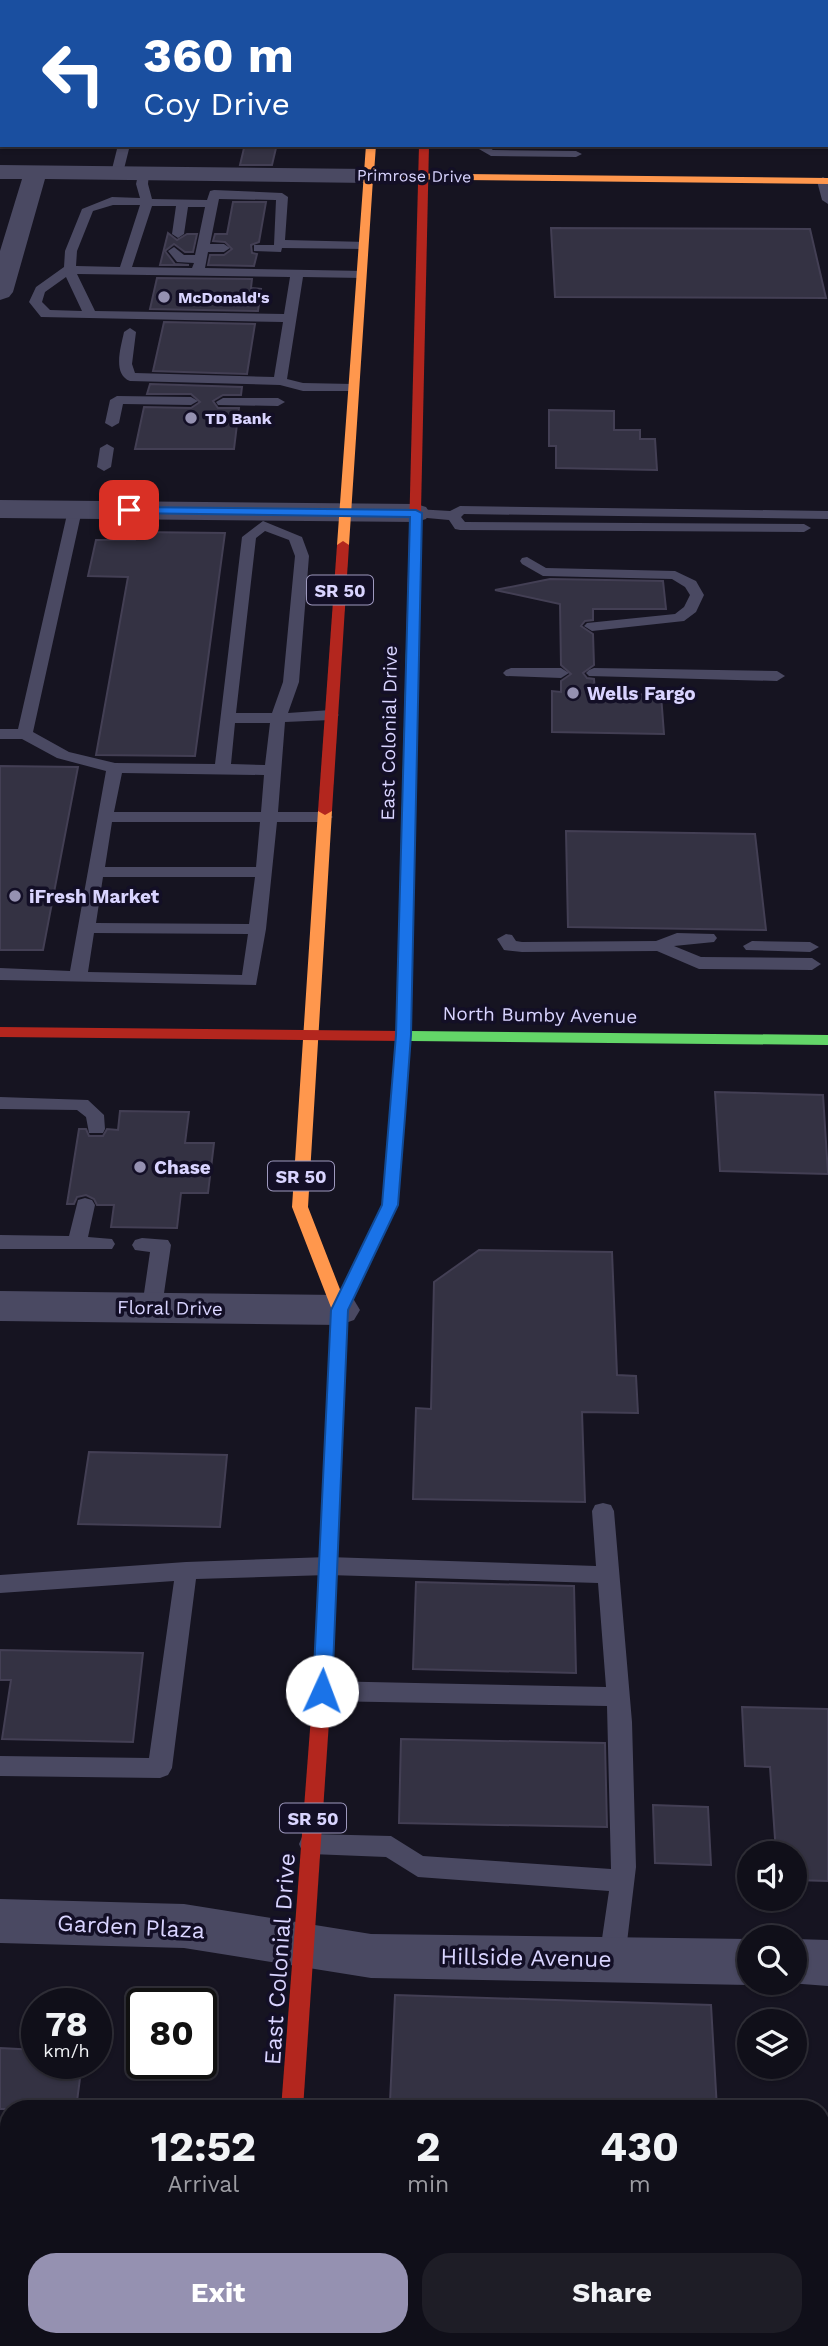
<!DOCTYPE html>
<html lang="en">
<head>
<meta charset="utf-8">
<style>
  body { margin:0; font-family:"Work Sans",sans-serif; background:#1e1d26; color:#f1f3f6; height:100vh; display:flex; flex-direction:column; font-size:26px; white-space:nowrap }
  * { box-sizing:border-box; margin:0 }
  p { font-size:23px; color:#9c9ca2 }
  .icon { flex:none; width:38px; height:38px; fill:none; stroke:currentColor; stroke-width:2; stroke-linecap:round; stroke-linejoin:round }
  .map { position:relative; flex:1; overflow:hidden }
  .details { position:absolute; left:0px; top:2100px; width:830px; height:247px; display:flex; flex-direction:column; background:#100f19; border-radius:28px 28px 0 0; box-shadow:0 2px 5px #0004,0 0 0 2px #302f38 }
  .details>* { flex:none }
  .hud { position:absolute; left:0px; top:0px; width:830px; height:147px; box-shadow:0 2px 5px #0004,0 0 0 2px #302f38; background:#1a4fa0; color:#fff; overflow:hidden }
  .fabs { position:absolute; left:737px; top:1841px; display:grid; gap:14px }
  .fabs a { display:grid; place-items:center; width:70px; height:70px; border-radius:50%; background:#100f19; box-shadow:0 2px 5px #0004,0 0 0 2px #302f38; font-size:35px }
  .speed { position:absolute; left:21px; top:1988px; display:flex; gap:14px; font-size:35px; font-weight:700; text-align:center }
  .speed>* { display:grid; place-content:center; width:91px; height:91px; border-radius:50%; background:#100f19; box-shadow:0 2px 5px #0004,0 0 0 2px #302f38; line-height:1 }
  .speed small { font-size:18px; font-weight:400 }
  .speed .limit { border:4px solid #111; border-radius:10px; background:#fff; color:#111 }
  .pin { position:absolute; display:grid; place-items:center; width:60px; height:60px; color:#fff; margin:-30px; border-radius:14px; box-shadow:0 4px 10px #0006 }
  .me { position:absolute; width:77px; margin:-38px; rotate:2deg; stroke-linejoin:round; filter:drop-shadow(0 0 5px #0008) }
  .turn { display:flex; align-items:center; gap:24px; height:147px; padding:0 28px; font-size:32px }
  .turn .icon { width:91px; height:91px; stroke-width:2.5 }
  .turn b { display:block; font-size:49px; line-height:60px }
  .eta { display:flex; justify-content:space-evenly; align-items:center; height:119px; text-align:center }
  .eta b { font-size:42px; font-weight:700; line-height:49px }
  .button { display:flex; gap:14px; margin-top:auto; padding:14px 28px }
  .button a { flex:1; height:80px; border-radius:28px; background:#9591b1; color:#fff; font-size:28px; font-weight:700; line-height:80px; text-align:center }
  .button a+a { background:#1e1d26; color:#f1f3f6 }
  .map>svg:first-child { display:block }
  .building { fill:#343243; stroke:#433f54; stroke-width:2 }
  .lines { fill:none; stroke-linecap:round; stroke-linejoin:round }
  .lane { fill:#4a4962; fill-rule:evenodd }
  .street { fill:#4a4962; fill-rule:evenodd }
  .fast { fill:#63d668; fill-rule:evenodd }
  .slow { fill:#ff974d; fill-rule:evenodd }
  .jam { fill:#b3261e; fill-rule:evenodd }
  .route { fill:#1a73e8; stroke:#114b97; stroke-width:2 }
  .poi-dot { fill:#9591b1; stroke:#130f26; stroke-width:2.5 }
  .labels { text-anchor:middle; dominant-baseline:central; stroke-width:7; stroke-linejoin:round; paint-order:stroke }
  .far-street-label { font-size:16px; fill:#d9d4ff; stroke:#130f26 }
  .far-poi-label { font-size:16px; font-weight:bold; fill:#d9d4ff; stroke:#130f26; text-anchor:start }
  .shield { fill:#130f26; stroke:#9e99be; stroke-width:2 }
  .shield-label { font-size:18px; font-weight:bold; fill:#d9d4ff }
  .poi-label { font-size:19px; font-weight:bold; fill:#d9d4ff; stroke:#130f26; text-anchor:start }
  .street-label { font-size:19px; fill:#d9d4ff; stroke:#130f26 }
  .near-street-label { font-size:23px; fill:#d9d4ff; stroke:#130f26 }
</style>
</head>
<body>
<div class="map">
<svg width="828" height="2346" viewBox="0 0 828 2346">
  <rect width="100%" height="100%" fill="#161421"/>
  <g class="building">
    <path d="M244,148H276L272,165H240Z"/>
    <path d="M233,202H266L259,242L251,245L252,253L257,254L254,266L208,265L210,255H224L232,249L225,242L213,241L215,234H227Z"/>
    <path d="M551,228L810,229L826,298L555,297Z"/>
    <path d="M168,233L177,240L187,234H197L193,252H185L174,244L165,251L175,264L189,265H160Z"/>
    <path d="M157,278L252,279L251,288L261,289L258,311L150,309Z"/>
    <path d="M164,322L255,324L247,374L153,371Z"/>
    <path d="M150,384L242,387L241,395H223L213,401L218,408H239L234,449H135L144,407L191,408L200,402L191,394H147Z"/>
    <path d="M549,410L614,411V430H640V439H655L657,470L556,468V446H549Z"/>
    <path d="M136,532L225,533L195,756L96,755L128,577L88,576L96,540H135Z"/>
    <path d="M550,579L663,581L666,609H593V620L585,621L581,626L593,634L594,665L583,673L587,678L594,679L595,693L661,695L664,734L552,732V691L561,692V681L571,674L561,665L560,604L495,590Z"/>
    <path d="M0,766L78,767L43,950H0Z"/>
    <path d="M566,831L755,834L766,930L568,927Z"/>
    <path d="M715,1092L823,1095L828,1174L720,1171Z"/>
    <path d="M120,1111L189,1112L185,1143H214L208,1193H181L177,1228L111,1227L114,1205H97L94,1199L86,1195L77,1197L74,1204H67L79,1129H86L89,1136H103L107,1129L118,1130Z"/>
    <path d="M479,1250L612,1252L617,1375L636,1376L638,1413L582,1412L585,1502L413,1499L416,1408L431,1409L434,1282Z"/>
    <path d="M89,1452L227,1455L220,1527L78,1524Z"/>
    <path d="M416,1582L574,1586L576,1673L413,1669Z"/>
    <path d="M0,1650L143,1653L133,1742L2,1739L11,1680H0Z"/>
    <path d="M742,1707L828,1709V1881L794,1880V1853H776L770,1767L745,1766Z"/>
    <path d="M401,1739L605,1743L607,1827L399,1823Z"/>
    <path d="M653,1805L708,1807L711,1865L655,1863Z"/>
    <path d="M395,1995L711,2005L717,2109H586L390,2102Z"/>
    <path d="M0,2048L37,2050V2063H82L76,2109H0Z"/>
  </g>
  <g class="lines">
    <g class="lane">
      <path d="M202,0H212L201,2Z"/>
      <rect x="226" y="0" width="10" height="2"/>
      <path d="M118,145H130L123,173L117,176L111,173Z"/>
      <path d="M472,145H486L493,150L576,151L582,154L576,157L491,156Z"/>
      <path d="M143,170L149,173L148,184L152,199L207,200L210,191L214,190L282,193L288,197L285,240L368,242V248L364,249L282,248L281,252L254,251V245H274L276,200L219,199L210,244H224L230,248L224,252H208L205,268L366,271V277L362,278L303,277L287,379L303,383L353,384L358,385V391H303L280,385L130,381C112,374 121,347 124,332L130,328L136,332L132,364L135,373L274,377L283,322L41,317L29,302L36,287L64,267L65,251L82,209L112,197L140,198L136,184L139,171ZM113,205H140L120,267L76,266L77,251L93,211ZM152,206H176L172,234L178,238L184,234L188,207H205L195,255H184L174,247L168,251L177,262L194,263L192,268L132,267ZM77,274L290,277L284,314L95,311ZM66,277L82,311L50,310L42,302L45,292Z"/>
      <path d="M823,177L828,180V204L822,200L817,181Z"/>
      <path d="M117,396L191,397L198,401L191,405L123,404L119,423L112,427L105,423L110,400Z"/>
      <path d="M223,398H278L285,402L278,406L218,405L216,402Z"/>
      <path d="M107,444L114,448L111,467L104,471L97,467L100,448Z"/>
      <path d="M75,506L82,510L33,732L69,752L115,763L215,764L242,537L263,521L302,537L309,556L299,682L288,713L331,710L339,715L331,720L285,722L278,812H325L333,817L325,822H277L266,929L256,985L0,980V968L70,971L106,771L57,758L22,739H0V729H18L68,510ZM265,531L289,540L295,556L283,682L272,713H236L256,538ZM235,723H270L265,765L231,764ZM122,773L264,775L261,812H114ZM112,822H260L256,867H105ZM103,877H255L249,924L96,923ZM94,933L248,934L242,975L88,972Z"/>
      <path d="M460,506L828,511V519L464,514L461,517L465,522L804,524L811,528L804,532L460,530L455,529L449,520L416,517L409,513L416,509L450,511Z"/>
      <path d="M527,557L546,568L675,571L696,581L704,595L696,612L684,621L592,631L584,626L587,623L675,614L684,607L690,595L685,587L672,579L543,576L522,564L520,561L522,558Z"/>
      <path d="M511,668H561L569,673L561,678L506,676L503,673L506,670Z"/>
      <path d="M594,668L777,671L785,676L777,681L589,676L586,673L589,670Z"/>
      <path d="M677,933L714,934L717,938L714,942L674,946L701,957L812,958L821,964L812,970L699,969L657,951L522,952L504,950L497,939L506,934L512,935L516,941L522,942L656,941Z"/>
      <path d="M752,941L810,942L819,947L810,952L746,950L743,946Z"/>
      <path d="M0,1097L88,1100L104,1115L105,1129L103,1133H89L86,1117L77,1110L0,1109Z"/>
      <path d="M85,1198L92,1200L95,1205L88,1237L112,1239L115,1244L112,1249H0V1235L69,1236L78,1200Z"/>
      <path d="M142,1238L168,1240L171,1245L162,1307L159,1312L152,1314L145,1312L142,1307L150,1252L135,1250L132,1245L135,1240Z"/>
      <path d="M603,1503L611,1505L614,1511L632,1722L636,1867L625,1959L621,1967L612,1970L603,1967L599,1959L609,1891L418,1877L386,1857L311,1854L302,1851L299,1844L302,1837L311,1834L391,1836L423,1856L611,1869L607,1706L322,1701L314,1698L310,1691L314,1684L322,1681L606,1687L598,1583L328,1575L196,1579L172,1768L168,1775L160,1778L0,1776V1756L149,1758L174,1581L0,1593V1575L186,1562L328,1557L596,1566L592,1511L595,1505Z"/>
      <rect x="821" y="2187" width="7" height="26"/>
    </g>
    <g class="street">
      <path d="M0,165L369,169L377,171L381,176L377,181L369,183L45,179L13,292L9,297L0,300V251L22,179H0Z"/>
      <path d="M0,500L416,504L426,507L430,513L426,519L416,522L0,518Z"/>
      <path d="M0,1291L340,1295L354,1300L360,1310L354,1320L340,1325L0,1321Z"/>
      <path d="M0,1899L184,1904L371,1934L749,1939V1983H754L749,1985L371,1978L184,1948L0,1943Z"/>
      <path d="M794,1939L828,1940V1986L789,1983H794Z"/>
    </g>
    <g class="fast">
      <rect x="377" y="0" width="8" height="2"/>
      <rect x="423" y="0" width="8" height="2"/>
      <path d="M412,645L418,649L411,1031L828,1035V1045L410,1041L398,1205L348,1310L332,1677L330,1682L323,1685L316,1682L314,1677L332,1310L382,1205L396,1035L406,649Z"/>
    </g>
    <g class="slow">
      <path d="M366,145H376L374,173L828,178V184L373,179L349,545L343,549L337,545Z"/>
      <path d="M325,807L332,811L308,1207L348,1310L346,1314H334L332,1310L292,1207L318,811Z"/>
      <path d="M265,2338H287V2346H263Z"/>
    </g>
    <g class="jam">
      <path d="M419,145H429L418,649L412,653L406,649Z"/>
      <path d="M343,541L349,545L332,811L325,815L318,811L337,545Z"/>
      <path d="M0,1027L403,1031L410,1036L403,1041L0,1037Z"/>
      <path d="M323,1669L330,1672L332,1677L303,2109H281L314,1677L316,1672Z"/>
    </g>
  </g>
  <path class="route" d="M129,507L416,510L422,513L411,1035L405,1117L398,1205L348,1310L332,1691L329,1697L322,1699L315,1697L313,1691L331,1310L382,1205L396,1035L410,517L125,513V508Z"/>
  <g class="poi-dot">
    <circle cx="164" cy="297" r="7"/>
    <circle cx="191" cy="418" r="7"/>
    <circle cx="573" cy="693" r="7"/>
    <circle cx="15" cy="896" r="7"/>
    <circle cx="140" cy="1167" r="7"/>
  </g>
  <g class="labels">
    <g class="far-street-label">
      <text transform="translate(414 176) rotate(1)">Primrose Drive</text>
    </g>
    <g class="far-poi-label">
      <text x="178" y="297">McDonald's</text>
      <text x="205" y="418">TD Bank</text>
    </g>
    <g class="shield">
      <rect x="307" y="575.5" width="66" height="29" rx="5"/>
      <rect x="268" y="1161.5" width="66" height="29" rx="5"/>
      <rect x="280" y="1803.5" width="66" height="29" rx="5"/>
    </g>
    <g class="shield-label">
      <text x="340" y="590">SR 50</text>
      <text x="301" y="1176">SR 50</text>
      <text x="313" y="1818">SR 50</text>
    </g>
    <g class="poi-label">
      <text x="587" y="693">Wells Fargo</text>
      <text x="29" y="896">iFresh Market</text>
      <text x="154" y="1167">Chase</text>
    </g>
    <g class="street-label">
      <text transform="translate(389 733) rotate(-89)">East Colonial Drive</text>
      <text transform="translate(540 1015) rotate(1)">North Bumby Avenue</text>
      <text transform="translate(170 1308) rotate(1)">Floral Drive</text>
    </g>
    <g class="near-street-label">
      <text transform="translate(131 1927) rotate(3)">Garden Plaza</text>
      <text transform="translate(526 1958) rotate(1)">Hillside Avenue</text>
      <text transform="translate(280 1959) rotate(-86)">East Colonial Drive</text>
    </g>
  </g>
</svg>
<div class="fabs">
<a><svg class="icon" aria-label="sound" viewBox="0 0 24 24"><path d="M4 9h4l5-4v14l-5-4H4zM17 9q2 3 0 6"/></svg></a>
<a><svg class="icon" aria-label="search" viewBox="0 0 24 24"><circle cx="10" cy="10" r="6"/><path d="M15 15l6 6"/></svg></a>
<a><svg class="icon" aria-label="layers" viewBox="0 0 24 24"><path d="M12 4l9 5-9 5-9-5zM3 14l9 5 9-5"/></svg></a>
</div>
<div class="speed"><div>78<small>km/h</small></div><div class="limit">80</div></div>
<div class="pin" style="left:129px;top:510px;background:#d93025"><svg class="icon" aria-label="arrive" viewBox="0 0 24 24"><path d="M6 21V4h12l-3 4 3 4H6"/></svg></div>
<svg class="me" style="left:322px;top:1691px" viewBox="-20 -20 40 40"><circle r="19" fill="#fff"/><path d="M0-13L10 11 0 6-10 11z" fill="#1a73e8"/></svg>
<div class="hud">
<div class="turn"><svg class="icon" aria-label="left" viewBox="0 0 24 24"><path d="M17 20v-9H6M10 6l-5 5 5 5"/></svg><div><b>360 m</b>Coy Drive</div></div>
</div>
<section class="details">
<div class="eta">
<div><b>12:52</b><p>Arrival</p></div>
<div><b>2</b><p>min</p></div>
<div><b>430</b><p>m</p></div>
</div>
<div class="button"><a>Exit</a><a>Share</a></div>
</section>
</div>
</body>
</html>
